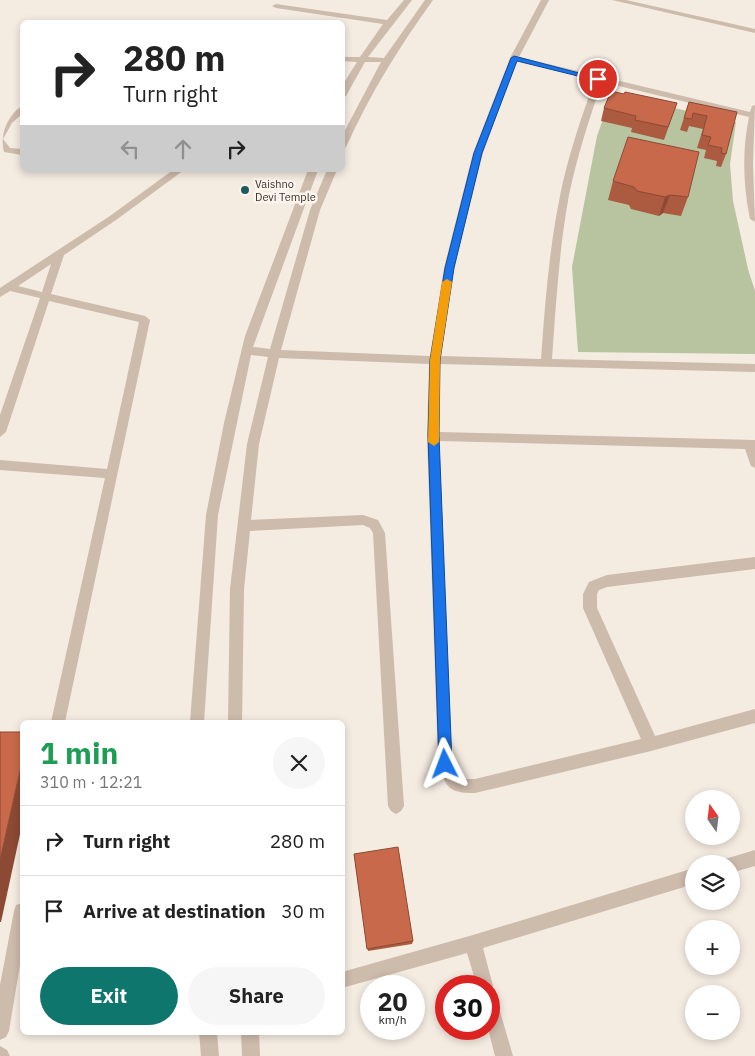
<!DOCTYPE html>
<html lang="en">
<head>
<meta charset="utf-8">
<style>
  body { margin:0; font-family:"IBM Plex Sans",sans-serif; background:#f6f6f6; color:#222; height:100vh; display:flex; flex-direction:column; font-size:19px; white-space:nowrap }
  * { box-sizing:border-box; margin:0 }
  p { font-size:16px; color:#767676 }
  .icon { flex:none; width:28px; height:28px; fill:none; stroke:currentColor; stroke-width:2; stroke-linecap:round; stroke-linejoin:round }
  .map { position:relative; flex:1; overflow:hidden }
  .details { position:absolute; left:20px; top:720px; width:325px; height:315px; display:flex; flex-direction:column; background:#fff; border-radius:8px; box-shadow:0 2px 8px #0003 }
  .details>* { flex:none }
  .guide { position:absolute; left:20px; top:20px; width:325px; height:152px; border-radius:8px; box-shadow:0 2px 8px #0003; background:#fff; color:#222; overflow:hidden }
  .needle { width:32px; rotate:346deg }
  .buttons { position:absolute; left:685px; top:790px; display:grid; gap:10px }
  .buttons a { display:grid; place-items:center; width:55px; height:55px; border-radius:50%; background:#fff; box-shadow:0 2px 8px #0003; font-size:25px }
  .speed { position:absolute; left:360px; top:975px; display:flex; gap:10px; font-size:25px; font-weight:700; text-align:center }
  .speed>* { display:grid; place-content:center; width:65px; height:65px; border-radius:50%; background:#fff; box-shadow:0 2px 8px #0003; line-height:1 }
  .speed small { font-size:12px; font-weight:400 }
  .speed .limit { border:8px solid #d22; background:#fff; color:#111 }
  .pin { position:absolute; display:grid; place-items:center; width:42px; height:42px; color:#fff; margin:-21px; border:2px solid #fff; border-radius:50%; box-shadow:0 1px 5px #0007 }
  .me { position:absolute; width:55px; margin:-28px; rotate:357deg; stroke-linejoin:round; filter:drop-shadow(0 0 4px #0008) }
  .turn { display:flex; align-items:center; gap:18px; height:105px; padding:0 20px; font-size:22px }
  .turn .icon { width:65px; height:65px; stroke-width:2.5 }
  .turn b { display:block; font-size:35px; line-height:42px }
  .lanes { display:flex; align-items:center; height:48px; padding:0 20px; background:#0003; justify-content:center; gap:25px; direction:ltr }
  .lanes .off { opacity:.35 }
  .round { display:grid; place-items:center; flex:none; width:52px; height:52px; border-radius:26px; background:#f6f6f6 }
  .overview { display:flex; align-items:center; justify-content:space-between; height:85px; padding:0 20px }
  h1 { font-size:30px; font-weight:700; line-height:38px; color:#1e9e55 }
  .action { display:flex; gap:10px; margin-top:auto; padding:10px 20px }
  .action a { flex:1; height:58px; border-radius:30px; background:#0f766e; color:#fff; font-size:20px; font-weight:700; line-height:58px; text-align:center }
  .action a+a { background:#f6f6f6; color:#222 }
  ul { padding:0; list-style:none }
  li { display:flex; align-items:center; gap:15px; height:70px; padding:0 20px; border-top:1px solid #e0e0e0 }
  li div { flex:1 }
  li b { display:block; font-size:19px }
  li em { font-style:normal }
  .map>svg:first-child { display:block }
  .green { fill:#b8c4a0 }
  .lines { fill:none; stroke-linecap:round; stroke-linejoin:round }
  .minor { fill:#cdbbac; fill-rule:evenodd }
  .wall { fill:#ac5a40 }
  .shaded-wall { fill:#8c4a34 }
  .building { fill:#c8694b; stroke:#8c4a34 }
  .route { fill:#1a73e8; stroke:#114b97 }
  .slow { fill:#f59e0b }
  .poi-dot { fill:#1f5a5e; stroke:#fbf5ee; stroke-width:2 }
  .labels { text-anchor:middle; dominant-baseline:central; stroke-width:5; stroke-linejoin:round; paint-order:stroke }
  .far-poi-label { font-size:11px; fill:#3b302b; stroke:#fbf5ee; text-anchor:start }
</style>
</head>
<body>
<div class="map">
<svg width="755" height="1056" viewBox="0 0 755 1056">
  <rect width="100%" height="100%" fill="#f4ebe1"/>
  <path class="green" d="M612,94L736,122L730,164L733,201L748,269L755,291V354L578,352L572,267L597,136Z"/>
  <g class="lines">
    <g class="minor">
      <path d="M404,0H412L368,57L384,58L425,0H433C399,47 370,94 346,147L342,150V136L381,62H365L346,96L342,98V86L357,62L342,61V57H360L383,24L276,8L272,6L276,4L387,20Z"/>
      <path d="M541,0H549L519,57L750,112L752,106L755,105L753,164L755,222L750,219C743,185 742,151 749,117L602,82C589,119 577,157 569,195C559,249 556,304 552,359L755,364V372L440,364L439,432L755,440V468L751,466L745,449L439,441L452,764L455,772L461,779H475L641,739L583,608V594L589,582L607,575L755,557V569L607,587L599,590L597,594V608L655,736L755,709V723L651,751L475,793C448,793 447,788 438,764L427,436L429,364L279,358L259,444L251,520L363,515L378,520L385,533L404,806L401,811L396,814L391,811L388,806L373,533L370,528L363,525L250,531L244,589L242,722H228L230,589L247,444L268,357L251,355L218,515L204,722H190L206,515L224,423L245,336L308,170H318L253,347L270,349L310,210L327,170H337L320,210L281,350L430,356L444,268L473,153L510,58ZM517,61L595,80C581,118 568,156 560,196C549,250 545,304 541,359L441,356L454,268L483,153Z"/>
      <path d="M612,0H626L755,29V33Z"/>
      <path d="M19,108H22V114L12,123L3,139L10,148L22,149V155L4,152C0,135 6,119 19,108Z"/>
      <path d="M173,170H184L116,220L64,255L51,294L145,316L150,320L65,722H51L105,478L0,470V460L107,469L139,322L49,301L6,432L0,437V415L40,298L10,291L0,297V288L110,216ZM51,264L42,292L18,286Z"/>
      <path d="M755,850V866L731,873V864H724L725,859Z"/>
      <path d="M694,868V884L483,948L493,986L489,993L495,995L497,1001L513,1056H495L488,1029L489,986H477L467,953L342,988V972L473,935Z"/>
      <path d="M22,903V953L9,1031L6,1037L0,1040V985L14,911L16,905Z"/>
      <path d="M199,1032H217L219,1056H201Z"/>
      <path d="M241,1032H259L260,1056H242Z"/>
      <path d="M0,1046L7,1050L10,1056H0Z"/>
    </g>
  </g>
  <g class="wall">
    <path d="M624,94L677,103L664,140L631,132L632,128L601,121L604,108Z"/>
    <path d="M689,102L737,112L726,154L721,167L716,166L717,161L704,158L706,150L697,148L703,129L689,126L687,132L680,130Z"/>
    <path d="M613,181L688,197L681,216L663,213L659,216L631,209L629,205L608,200Z"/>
    <path d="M354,854L413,941L412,944L368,951Z"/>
  </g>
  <g class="shaded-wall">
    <path d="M670,195L663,213L659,216L665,197Z"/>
    <path d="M22,762V825L1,922H0V860Z"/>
  </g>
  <g class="building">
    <path d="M611,91L624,94L625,92L677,103L668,127L635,120L636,116L604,108Z"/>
    <path d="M689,102L737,112L726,154L721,153L722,148L708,145L711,137L702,135L707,116L693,113L692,119L684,118Z"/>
    <path d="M628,137L699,152L688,197L670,195L665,197L637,191L634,187L613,181Z"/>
    <path d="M0,732H22V762L0,860Z"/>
    <path d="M398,847L413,941L367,949L354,854Z"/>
  </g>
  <path class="route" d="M514,56L602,79L598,81L517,61L482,153L454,268L440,360L439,436L452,764L450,769L445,771L441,769L439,764L428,436L430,360L445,268L474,153L511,58Z"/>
  <path class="slow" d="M447,279L452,282L440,360L439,442L434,446L428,442L430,360L442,282Z"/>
  <circle class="poi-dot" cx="245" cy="190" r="5"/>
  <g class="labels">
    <g class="far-poi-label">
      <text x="255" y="184">Vaishno<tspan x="255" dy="13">Devi Temple</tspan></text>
    </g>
  </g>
</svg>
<div class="buttons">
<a><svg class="needle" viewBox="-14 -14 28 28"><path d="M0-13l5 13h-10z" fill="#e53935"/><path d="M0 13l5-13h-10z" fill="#767676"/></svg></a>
<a><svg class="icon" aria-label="layers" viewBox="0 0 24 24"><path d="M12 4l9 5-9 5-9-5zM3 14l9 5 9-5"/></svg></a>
<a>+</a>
<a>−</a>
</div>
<div class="speed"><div>20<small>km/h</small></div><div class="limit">30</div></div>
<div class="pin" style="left:598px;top:79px;background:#d93025"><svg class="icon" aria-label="arrive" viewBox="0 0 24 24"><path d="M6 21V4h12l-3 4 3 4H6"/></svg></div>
<svg class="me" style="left:445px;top:764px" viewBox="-20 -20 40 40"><path d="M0-17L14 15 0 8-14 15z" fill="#1a73e8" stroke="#fff" stroke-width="4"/></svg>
<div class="guide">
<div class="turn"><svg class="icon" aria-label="right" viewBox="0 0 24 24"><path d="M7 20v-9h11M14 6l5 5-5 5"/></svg><div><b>280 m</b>Turn right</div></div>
<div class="lanes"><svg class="icon off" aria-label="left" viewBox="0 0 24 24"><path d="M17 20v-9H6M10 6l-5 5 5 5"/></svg><svg class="icon off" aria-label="ahead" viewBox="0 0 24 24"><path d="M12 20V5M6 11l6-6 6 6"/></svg><svg class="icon" aria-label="right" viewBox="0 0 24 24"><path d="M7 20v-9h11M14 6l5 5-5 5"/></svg></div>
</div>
<section class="details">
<div class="overview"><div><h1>1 min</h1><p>310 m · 12:21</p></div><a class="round"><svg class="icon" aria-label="close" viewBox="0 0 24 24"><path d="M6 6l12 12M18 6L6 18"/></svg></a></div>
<ul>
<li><svg class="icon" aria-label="right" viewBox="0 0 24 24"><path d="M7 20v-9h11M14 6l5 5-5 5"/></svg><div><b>Turn right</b></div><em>280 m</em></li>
<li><svg class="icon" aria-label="arrive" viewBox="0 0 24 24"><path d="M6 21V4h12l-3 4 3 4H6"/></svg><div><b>Arrive at destination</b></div><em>30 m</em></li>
</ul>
<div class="action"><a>Exit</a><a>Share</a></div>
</section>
</div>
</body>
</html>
